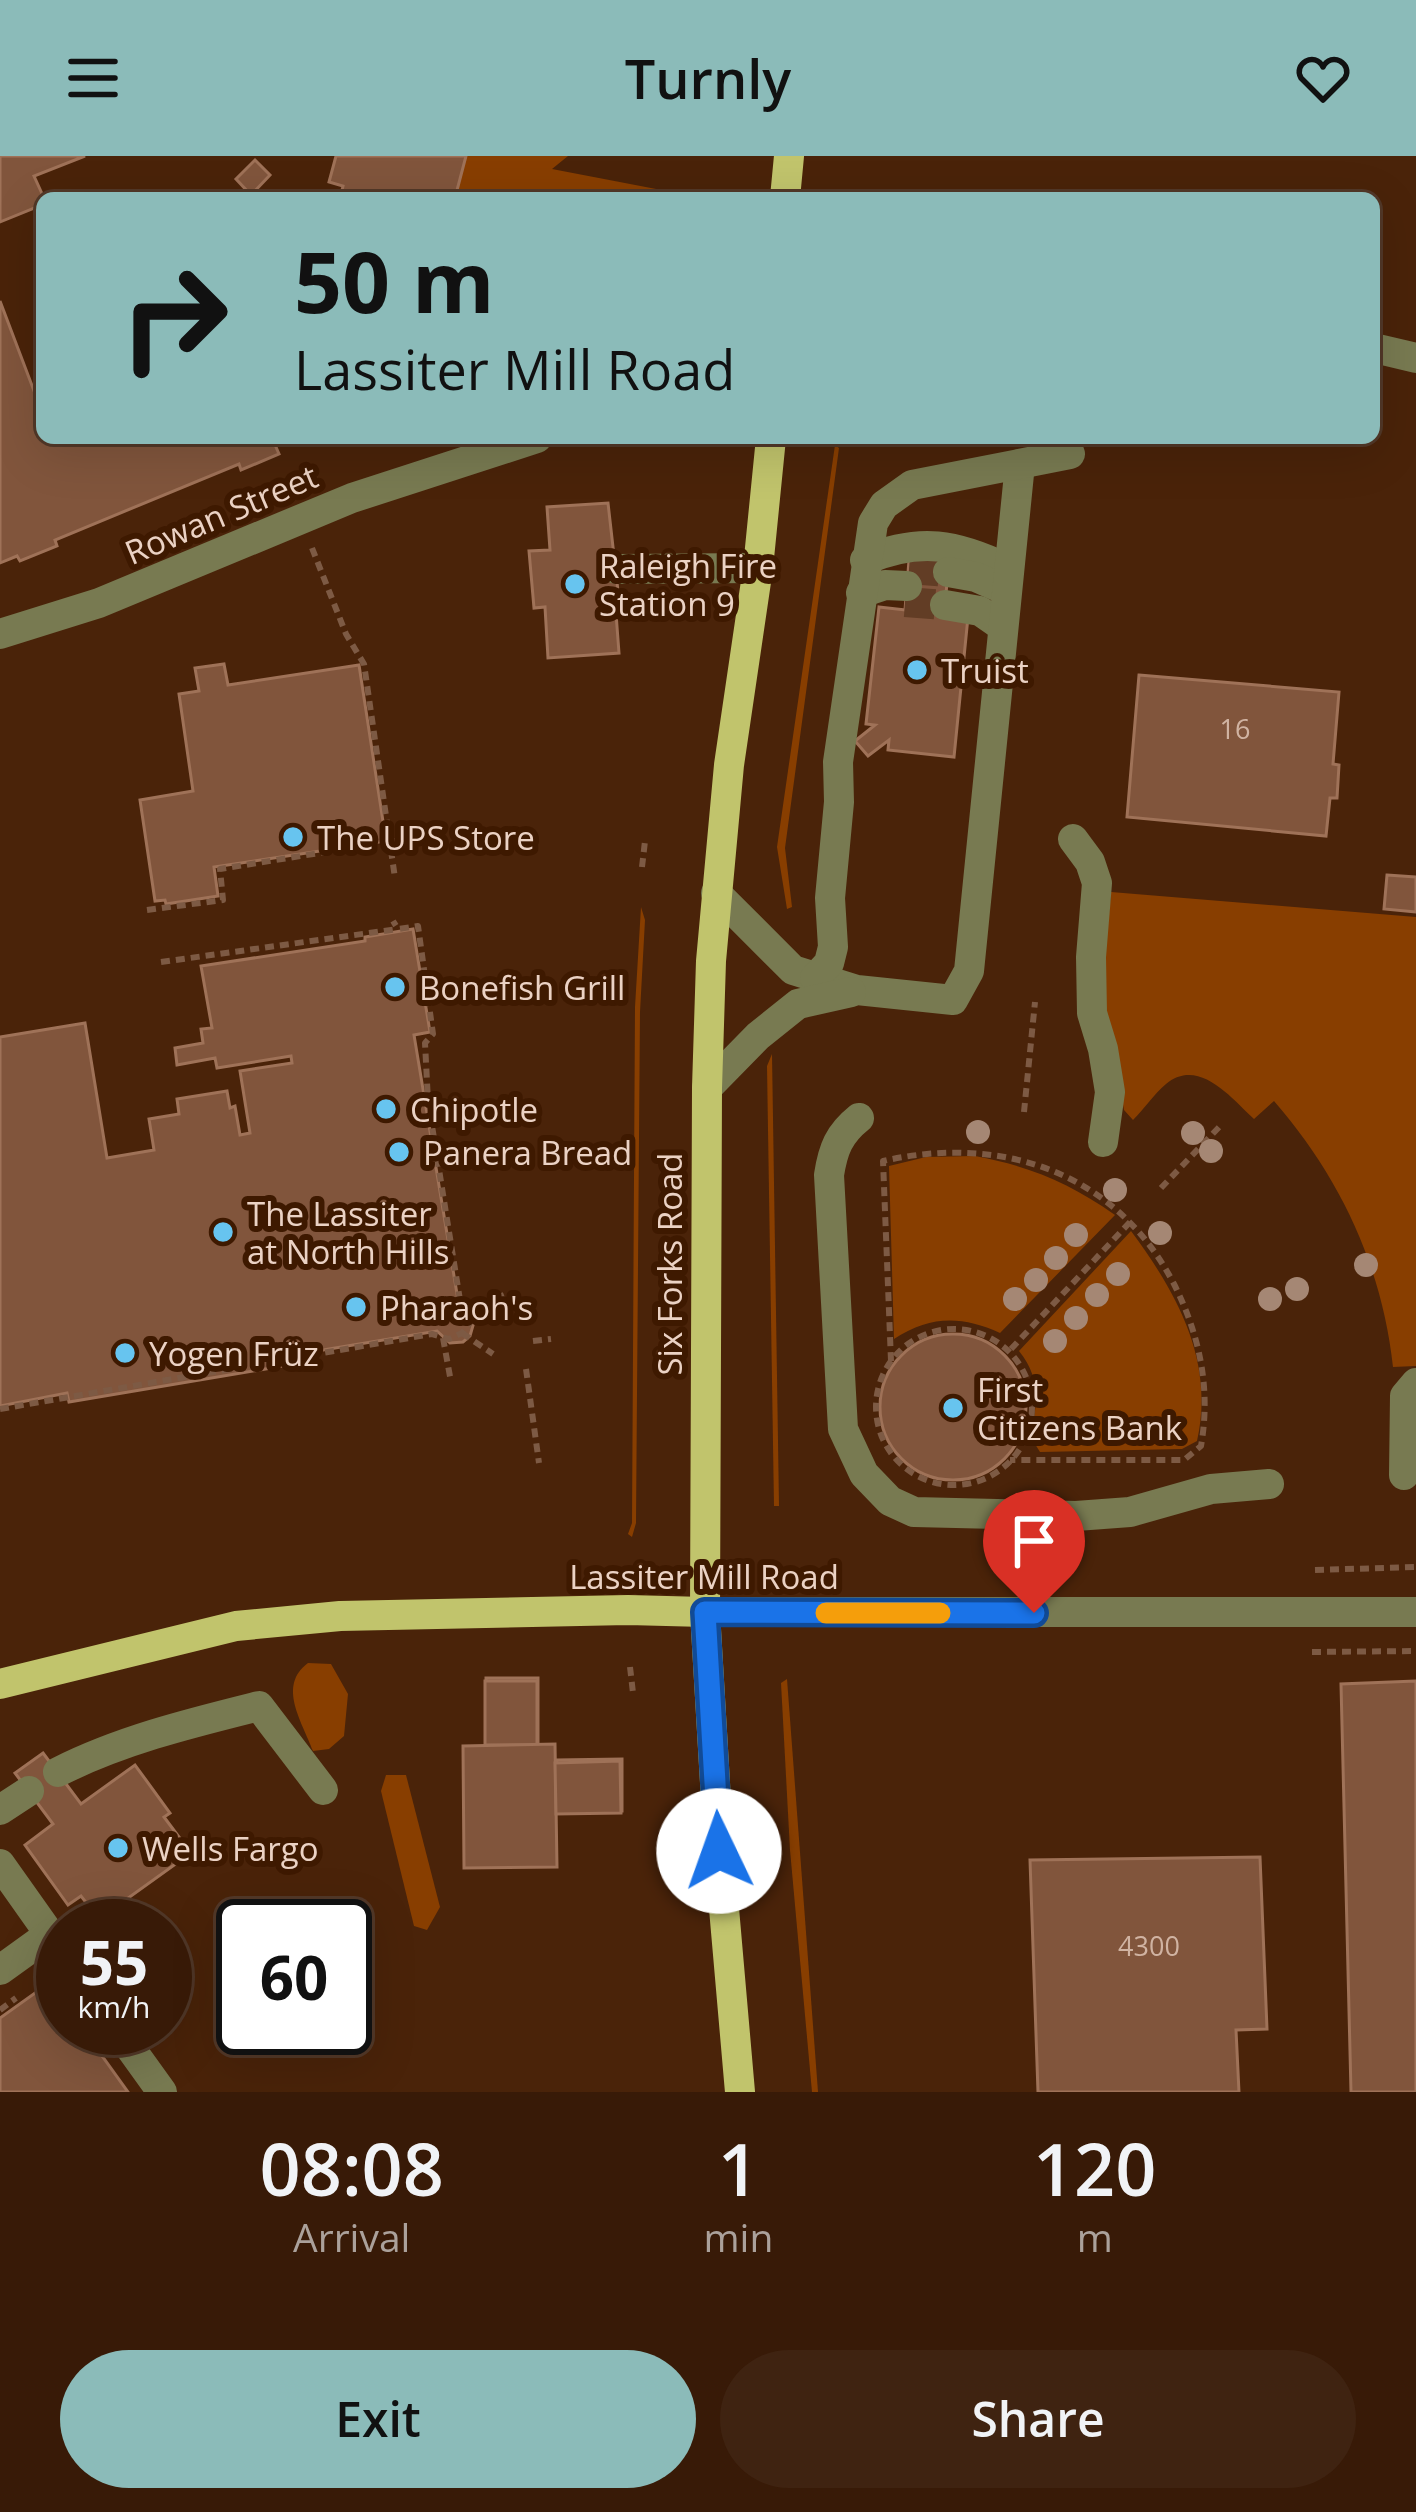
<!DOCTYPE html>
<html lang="en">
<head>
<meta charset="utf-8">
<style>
  body { margin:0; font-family:"Open Sans",sans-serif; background:#3f2311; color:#f1f3f6; height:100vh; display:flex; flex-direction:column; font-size:45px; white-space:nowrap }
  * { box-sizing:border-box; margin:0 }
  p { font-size:39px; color:#aba19b }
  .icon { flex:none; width:66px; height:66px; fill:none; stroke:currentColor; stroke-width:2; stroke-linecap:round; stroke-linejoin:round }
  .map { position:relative; height:1936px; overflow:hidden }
  .side { display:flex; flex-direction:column; background:#381a07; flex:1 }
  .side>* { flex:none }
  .banner { position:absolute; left:36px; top:36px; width:1344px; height:252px; border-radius:18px; box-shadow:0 12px 48px #0002,0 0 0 3px #523828; background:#8bbbb9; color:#111; overflow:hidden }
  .speed { position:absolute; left:36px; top:1743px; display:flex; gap:24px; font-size:60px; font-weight:700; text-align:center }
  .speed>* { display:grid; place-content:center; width:156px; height:156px; border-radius:50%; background:#381a07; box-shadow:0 12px 48px #0002,0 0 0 3px #523828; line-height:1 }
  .speed small { font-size:30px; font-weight:400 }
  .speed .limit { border:6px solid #111; border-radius:18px; background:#fff; color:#111 }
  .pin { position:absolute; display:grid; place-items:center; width:102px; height:102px; color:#fff; margin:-123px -51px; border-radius:50% 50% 50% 0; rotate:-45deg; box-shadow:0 0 12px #0007 }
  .pin .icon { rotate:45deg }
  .me { position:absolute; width:132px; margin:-66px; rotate:357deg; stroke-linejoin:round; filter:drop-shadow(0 0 9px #0008) }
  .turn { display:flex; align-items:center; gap:42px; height:252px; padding:0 60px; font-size:54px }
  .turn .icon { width:156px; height:156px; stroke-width:2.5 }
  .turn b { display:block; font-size:84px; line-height:102px }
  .eta { display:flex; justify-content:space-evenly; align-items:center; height:204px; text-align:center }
  .eta b { font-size:72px; font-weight:600; line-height:84px }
  .button { display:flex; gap:24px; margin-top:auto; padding:24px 60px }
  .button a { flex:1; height:138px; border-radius:72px; background:#8bbbb9; color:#111; font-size:48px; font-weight:600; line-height:138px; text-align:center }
  .button a+a { background:#3f2311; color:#f1f3f6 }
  header { display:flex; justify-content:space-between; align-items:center; height:156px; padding:0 60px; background:#8bbbb9; color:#111; font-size:54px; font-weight:600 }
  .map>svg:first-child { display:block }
  .green { fill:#883e00 }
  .building { fill:#81553c; stroke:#9f7258; stroke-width:3 }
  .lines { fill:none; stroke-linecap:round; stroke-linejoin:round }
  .minor-tunnel { stroke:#623d25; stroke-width:30; stroke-dasharray:30 15; stroke-linecap:butt }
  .path { stroke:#7d5a44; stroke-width:6; stroke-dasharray:9 6; stroke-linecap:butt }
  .minor { stroke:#787a51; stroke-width:30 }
  .major { stroke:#c1c46c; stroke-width:30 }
  .tree { fill:#a58774 }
  .route-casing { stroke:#114b97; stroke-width:30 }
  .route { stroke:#1a73e8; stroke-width:21 }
  .slow { stroke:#f59e0b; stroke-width:21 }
  .poi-dot { fill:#67c4ef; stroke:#3e1900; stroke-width:4.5 }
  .labels { text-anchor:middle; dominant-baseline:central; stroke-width:12; stroke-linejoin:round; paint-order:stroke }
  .number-label { font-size:27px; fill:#d0b3a2 }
  .street-label { font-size:33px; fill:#ebd2c4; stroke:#3e1900 }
  .poi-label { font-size:33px; fill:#ebd2c4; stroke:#3e1900; text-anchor:start }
</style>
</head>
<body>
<header><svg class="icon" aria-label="menu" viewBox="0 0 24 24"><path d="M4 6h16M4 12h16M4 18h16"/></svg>Turnly<svg class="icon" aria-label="heart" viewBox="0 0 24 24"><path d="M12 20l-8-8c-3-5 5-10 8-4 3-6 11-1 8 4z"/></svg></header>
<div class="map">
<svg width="1416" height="1936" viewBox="0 0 1416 1936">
  <rect width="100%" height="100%" fill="#4a2309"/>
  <g class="green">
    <path d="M466,0H568L552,13L703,42H455Z"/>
    <path d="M835,289L839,292L785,692L792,751L787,753L777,691Z"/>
    <path d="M1111,736L1416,761V1210L1393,1211C1382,1110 1340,1021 1274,945L1254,963C1231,942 1199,901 1166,928C1154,938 1144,953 1133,964L1124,954L1102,831Z"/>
    <path d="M641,751L645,764L640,856L636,1367L632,1381L628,1378L632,1367L635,851Z"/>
    <path d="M772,898L779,1350H774L767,910Z"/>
    <path d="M975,1000C1029,1010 1070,1027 1115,1059L1000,1177C962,1160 931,1159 894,1183L889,1010L926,1001Z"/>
    <path d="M1131,1075C1177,1137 1215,1205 1197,1285L1182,1293L1040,1296L1030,1280C1038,1248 1041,1222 1019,1195Z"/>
    <path d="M308,1507L331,1508L348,1538L344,1580L329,1593L313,1595C302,1565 277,1530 308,1507Z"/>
    <path d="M787,1523L818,1936H812L790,1694L781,1527Z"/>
    <path d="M386,1619H406L440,1751L427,1774L414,1770L381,1635Z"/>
  </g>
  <g class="building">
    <path d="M0,0H85L34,20L44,42L42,49L0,66Z"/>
    <path d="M336,0H466L455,42H340L343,30L329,26Z"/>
    <path d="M255,4L270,19L251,39L236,23Z"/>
    <path d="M0,145L42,256V282H272L279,298L241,314L239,308L55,384L57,390L20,405L17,400L0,407Z"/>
    <path d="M608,347L619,444H615L619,497L548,502L545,451L534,452L529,395L550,394L547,351Z"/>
    <path d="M910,392L950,396L944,458L905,454Z"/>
    <path d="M879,451L968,461L954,601L888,594L889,584L868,600L855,585L875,569L866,568Z"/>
    <path d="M224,508L228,529L359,509L386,685L214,711L218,740L166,748L165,744L155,745L140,644L193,635L179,538L199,535L195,512Z"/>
    <path d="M1139,519L1339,536L1333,608L1339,609L1337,642H1330L1326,680L1127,661Z"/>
    <path d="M1387,719L1416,721V756L1384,753Z"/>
    <path d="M413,773L430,876L414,879L459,1150L467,1154L474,1166L470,1180L463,1186L450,1187L437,1175L293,1199L295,1208L69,1246L67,1237L0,1250V881L85,867L107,1002L154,994L149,963L179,958L177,943L227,935L230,952L235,950L240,979L250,977L240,915L292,907L291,900L217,912L215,902L177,909L175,892L203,887L201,873L212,872L201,810L365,785V781Z"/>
    <circle cx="953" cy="1251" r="73"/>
    <path d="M486,1522H538V1586L487,1587Z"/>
    <rect x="485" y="1525" width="52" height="64"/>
    <path d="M1416,1525V1936H1351L1341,1528Z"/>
    <path d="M555,1588L557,1711L464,1712L463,1590Z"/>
    <path d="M43,1597L81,1648L135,1609L170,1657L164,1661L191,1697L99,1763L81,1740L68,1749L25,1689L53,1668L15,1617Z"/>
    <path d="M622,1603V1655H557V1604Z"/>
    <path d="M620,1605L621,1657L556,1658L555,1607Z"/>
    <path d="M1260,1701L1267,1873L1236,1874L1239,1936H1038L1030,1704Z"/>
    <path d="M49,1827L63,1846V1872H82L128,1936H0V1862Z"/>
  </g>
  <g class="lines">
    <g class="minor-tunnel">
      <path d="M909,413L948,416"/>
      <path d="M905,446L945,449"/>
    </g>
    <g class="path">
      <path d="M312,392L346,478L364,508L395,722"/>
      <path d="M642,711L645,685"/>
      <path d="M147,754L223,744L220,713L425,680"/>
      <path d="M161,806L398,773"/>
      <path d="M1024,956L1035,846"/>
      <path d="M1161,1032L1222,968"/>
      <path d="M469,1153L504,1139"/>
      <circle cx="954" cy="1251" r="78"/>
      <path d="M462,1177L493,1198"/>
      <path d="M443,1182L451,1226"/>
      <path d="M533,1185L551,1183"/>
      <path d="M1011,1193L1131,1065"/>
      <path d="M891,1205L883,1005C1002,978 1116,1016 1174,1128C1200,1180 1211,1233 1201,1290L1184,1304H1010"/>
      <path d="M526,1213L539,1307"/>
      <path d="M0,1253L432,1178L449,1183L462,1177L470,1167L469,1153L460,1144L428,945L425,887L433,878L418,770L398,773L393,765"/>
      <path d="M1315,1414L1416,1411"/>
      <path d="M1312,1496L1416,1495"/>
      <path d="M630,1511L633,1537"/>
      <path d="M0,1854L16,1842"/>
    </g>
    <g class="minor">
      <path d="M1374,192L1416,202"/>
      <path d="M865,404C920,381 956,388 1008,413"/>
      <path d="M617,413L758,412"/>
      <path d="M948,416L976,421L1001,432"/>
      <path d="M861,437L885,429L907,430"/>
      <path d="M945,449L980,455L1003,471"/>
      <path d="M0,478L99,447L352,342L537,282"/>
      <path d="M1073,683L1090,706L1097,727L1091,801L1092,857L1103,893L1110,936L1103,986"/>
      <path d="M716,737L793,814L857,834L953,844L969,815L1020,308"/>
      <path d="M815,822L829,807L833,791L830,742L839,646L838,606L873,367L884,349L912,329L1070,298"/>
      <path d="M707,932L758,880L798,848L851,836"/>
      <path d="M859,962C839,978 833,993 829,1019L843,1273L864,1318L890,1345L914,1356L1076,1360L1130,1356L1211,1333L1269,1328"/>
      <path d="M1404,1319L1405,1240L1416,1227"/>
      <path d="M705,1456H1416"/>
      <path d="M58,1616C121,1584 191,1567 259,1550L323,1634"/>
      <path d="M0,1654L29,1635"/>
      <path d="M0,1708L63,1797"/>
      <path d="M0,1814L50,1778"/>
      <path d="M116,1872L162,1936"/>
    </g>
    <g class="major">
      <path d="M785,42L789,0"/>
      <path d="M0,1528L236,1470L340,1460L628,1454L705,1456"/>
      <path d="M740,1936L719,1695L705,1456L707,932L711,805L729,609L758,412L771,282"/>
    </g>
  </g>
  <g class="tree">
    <circle cx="978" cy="976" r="12"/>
    <circle cx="1193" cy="977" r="12"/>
    <circle cx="1211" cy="995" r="12"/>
    <circle cx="1115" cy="1034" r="12"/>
    <circle cx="1160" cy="1077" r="12"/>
    <circle cx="1076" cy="1079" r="12"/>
    <circle cx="1056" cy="1102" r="12"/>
    <circle cx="1366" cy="1109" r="12"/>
    <circle cx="1118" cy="1118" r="12"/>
    <circle cx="1036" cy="1124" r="12"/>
    <circle cx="1297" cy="1133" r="12"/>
    <circle cx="1097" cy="1139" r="12"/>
    <circle cx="1015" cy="1143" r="12"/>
    <circle cx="1270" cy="1143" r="12"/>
    <circle cx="1076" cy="1162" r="12"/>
    <circle cx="1055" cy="1185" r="12"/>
  </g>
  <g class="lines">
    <defs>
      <path id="route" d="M719,1695L705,1456L1034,1457"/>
    </defs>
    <use href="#route" class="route-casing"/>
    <use href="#route" class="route"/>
    <path class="slow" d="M826,1457H940"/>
  </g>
  <g class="poi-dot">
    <circle cx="575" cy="428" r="12"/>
    <circle cx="917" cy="514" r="12"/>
    <circle cx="293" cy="681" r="12"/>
    <circle cx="395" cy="831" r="12"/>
    <circle cx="386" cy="953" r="12"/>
    <circle cx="399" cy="996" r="12"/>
    <circle cx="223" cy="1076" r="12"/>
    <circle cx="356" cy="1151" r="12"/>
    <circle cx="125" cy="1197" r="12"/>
    <circle cx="953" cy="1252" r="12"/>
    <circle cx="118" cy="1692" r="12"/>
  </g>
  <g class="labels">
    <g class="number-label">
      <text x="1235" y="572">16</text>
      <text x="1149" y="1789">4300</text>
    </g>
    <g class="street-label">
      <text transform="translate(221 358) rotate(-23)">Rowan Street</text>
      <text transform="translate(669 1108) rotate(-90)">Six Forks Road</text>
      <text x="704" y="1420">Lassiter Mill Road</text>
    </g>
    <g class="poi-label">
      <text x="599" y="409">Raleigh Fire<tspan x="599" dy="38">Station 9</tspan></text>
      <text x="941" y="514">Truist</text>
      <text x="317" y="681">The UPS Store</text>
      <text x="419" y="831">Bonefish Grill</text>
      <text x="410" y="953">Chipotle</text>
      <text x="423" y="996">Panera Bread</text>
      <text x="247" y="1057">The Lassiter<tspan x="247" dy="38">at North Hills</tspan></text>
      <text x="380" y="1151">Pharaoh's</text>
      <text x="149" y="1197">Yogen Früz</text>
      <text x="977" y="1233">First<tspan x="977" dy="38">Citizens Bank</tspan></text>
      <text x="142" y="1692">Wells Fargo</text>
    </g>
  </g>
</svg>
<div class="speed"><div>55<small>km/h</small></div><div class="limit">60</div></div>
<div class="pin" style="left:1034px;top:1457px;background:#d93025"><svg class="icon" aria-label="arrive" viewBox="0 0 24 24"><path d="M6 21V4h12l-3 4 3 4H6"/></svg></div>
<svg class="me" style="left:719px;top:1695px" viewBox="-20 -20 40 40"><circle r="19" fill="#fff"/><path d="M0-13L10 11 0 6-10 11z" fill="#1a73e8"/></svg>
<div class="banner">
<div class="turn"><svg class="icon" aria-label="right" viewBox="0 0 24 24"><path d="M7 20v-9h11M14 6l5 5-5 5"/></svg><div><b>50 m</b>Lassiter Mill Road</div></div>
</div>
</div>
<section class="side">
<div class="eta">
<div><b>08:08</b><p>Arrival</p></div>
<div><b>1</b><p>min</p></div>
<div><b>120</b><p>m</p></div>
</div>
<div class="button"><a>Exit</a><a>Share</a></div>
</section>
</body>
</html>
